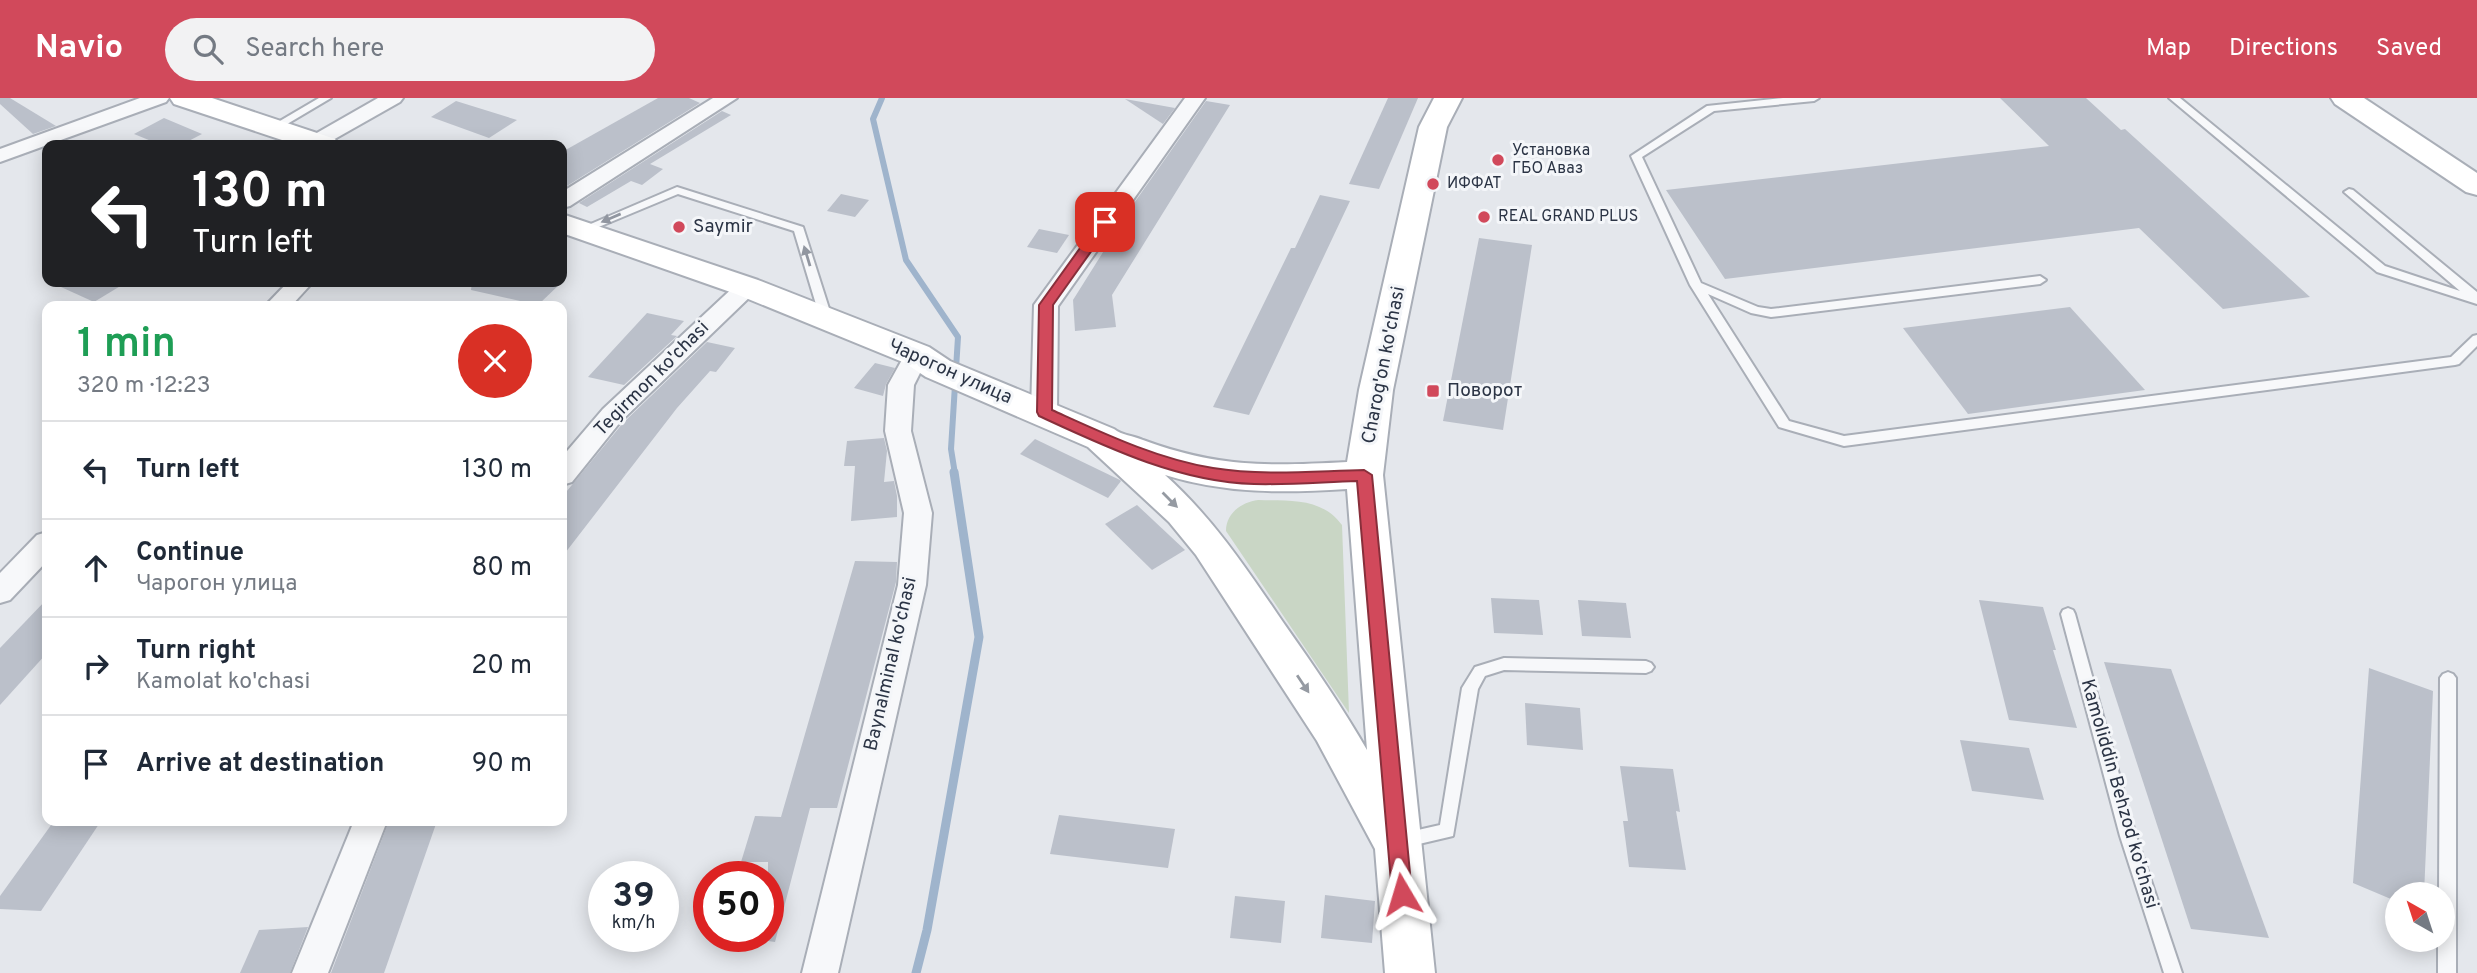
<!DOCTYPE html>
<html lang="en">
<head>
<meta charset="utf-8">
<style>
  body { margin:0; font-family:Overpass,sans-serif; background:#f2f2f3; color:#1f2937; height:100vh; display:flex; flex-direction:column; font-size:26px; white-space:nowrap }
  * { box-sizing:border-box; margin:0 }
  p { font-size:23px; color:#747a83 }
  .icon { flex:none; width:38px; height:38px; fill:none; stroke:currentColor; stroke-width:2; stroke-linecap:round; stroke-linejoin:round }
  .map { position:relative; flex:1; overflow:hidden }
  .drawer { position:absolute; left:42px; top:203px; width:525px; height:525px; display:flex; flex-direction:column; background:#fff; border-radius:14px; box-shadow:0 4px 18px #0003 }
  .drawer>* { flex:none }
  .top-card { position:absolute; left:42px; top:42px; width:525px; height:147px; border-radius:14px; box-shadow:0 4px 18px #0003; background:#202124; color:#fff; overflow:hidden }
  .needle { width:46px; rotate:321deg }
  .controls { position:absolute; left:2385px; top:784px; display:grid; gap:14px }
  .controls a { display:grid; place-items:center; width:70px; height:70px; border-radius:50%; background:#fff; box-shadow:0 4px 18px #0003; font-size:35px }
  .speed { position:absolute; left:588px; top:763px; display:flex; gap:14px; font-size:35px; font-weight:700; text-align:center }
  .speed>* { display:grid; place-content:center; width:91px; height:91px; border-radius:50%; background:#fff; box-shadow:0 4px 18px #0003; line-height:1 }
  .speed small { font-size:18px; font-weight:400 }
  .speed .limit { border:10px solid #d22; background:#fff; color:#111 }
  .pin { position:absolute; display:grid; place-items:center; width:60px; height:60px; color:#fff; margin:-30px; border-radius:14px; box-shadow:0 4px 10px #0006 }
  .me { position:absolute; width:77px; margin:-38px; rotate:353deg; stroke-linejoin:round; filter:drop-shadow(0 0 5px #0008) }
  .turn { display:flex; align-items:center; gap:24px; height:147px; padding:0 35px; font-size:32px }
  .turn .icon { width:91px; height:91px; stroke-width:2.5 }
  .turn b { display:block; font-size:49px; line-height:60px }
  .round { display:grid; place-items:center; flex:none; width:74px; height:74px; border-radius:37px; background:#f2f2f3 }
  .head { display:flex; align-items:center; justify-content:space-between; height:119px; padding:0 35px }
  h1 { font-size:42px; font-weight:600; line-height:52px; color:#1e9e55 }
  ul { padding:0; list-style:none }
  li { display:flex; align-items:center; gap:21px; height:98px; padding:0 35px; border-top:2px solid #e0e1e3 }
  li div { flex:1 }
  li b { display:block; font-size:26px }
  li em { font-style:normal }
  header { display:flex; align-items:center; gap:42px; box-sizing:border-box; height:98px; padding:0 35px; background:#d1495b; color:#fff }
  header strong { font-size:33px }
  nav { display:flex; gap:38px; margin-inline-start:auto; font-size:24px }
  .search { width:490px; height:63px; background:#f2f2f3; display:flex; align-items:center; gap:18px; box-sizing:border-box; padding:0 24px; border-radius:38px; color:#747a83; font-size:26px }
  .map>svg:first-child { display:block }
  .green { fill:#c9d6c5 }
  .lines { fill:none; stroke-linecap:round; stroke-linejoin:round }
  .stream-far1 { stroke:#9fb4cc; stroke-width:6 }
  .stream { stroke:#9fb4cc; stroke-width:9 }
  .building { fill:#bbc0ca }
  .lane-casing { stroke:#a9aeb7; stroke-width:4 }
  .street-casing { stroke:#a9aeb7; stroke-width:4 }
  .secondary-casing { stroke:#a9aeb7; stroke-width:4 }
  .lane { fill:#f7f8fa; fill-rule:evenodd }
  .street { fill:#f7f8fa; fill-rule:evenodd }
  .secondary { fill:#fff; fill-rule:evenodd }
  .oneway { fill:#9196a0 }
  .oneway2 { fill:#959aa2 }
  .route { fill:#d1495b; stroke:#882f3b; stroke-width:2 }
  .poi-dot { fill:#d1495b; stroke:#f4f6f9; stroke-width:2.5 }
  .labels { text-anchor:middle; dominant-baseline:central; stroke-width:6; stroke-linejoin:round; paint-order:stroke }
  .far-poi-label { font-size:16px; fill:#2b3445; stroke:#f4f6f9; text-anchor:start }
  .poi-label { font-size:19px; fill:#2b3445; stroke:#f4f6f9; text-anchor:start }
  .street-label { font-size:19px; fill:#2b3445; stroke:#f4f6f9 }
</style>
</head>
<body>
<header>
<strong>Navio</strong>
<div class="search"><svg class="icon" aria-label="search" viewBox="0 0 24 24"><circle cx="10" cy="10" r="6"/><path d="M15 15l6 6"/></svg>Search here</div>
<nav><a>Map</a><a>Directions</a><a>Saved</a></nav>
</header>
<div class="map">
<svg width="2477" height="875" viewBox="0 0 2477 875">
  <rect width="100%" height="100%" fill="#e4e7ec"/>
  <path class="green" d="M1258,402C1290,403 1321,399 1342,427L1349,615L1226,433C1226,415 1242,404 1258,402Z"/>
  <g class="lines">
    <path class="stream-far1" d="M882,0L873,21L906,162L958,239L951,351L955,376"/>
    <path class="stream" d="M916,875L927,832L979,539L954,374"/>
  </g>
  <g class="building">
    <path d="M0,0H10L56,28L33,36L0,6Z"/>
    <path d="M658,0H689L700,5L562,91V54Z"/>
    <path d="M1388,0H1418L1379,91L1349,86Z"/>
    <path d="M2000,0H2086L2121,32L2125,31L2310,199L2223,211L2139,130L1725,181L1666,92L2049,48Z"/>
    <path d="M1125,1L1175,10L1163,26Z"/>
    <path d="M456,3L517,22L489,40L431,19Z"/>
    <path d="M1206,3L1230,7L1112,197L1116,229L1075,233L1073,202L1132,108Z"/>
    <path d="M722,13L731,17L650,66L663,71L642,87L631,83L587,109L579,105Z"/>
    <path d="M164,20L202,36L181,47H161L134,36Z"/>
    <path d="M841,96L869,102L855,119L827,113Z"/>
    <path d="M1320,97L1350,103L1249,317L1213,309L1291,150H1295Z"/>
    <path d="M1039,131L1069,137L1057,155L1027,149Z"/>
    <path d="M1479,140L1532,147L1503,332L1443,323Z"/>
    <path d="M50,184H127L94,204Z"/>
    <path d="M472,184H562L538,207L471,192Z"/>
    <path d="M2070,209L2145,292L1968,316L1903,230Z"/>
    <path d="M647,215L684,223L671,237L677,238L624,287L588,279Z"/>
    <path d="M707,244L735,250L716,274L710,273L677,310L562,459V399L623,325Z"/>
    <path d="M875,265L895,270L886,286L883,298L854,290Z"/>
    <path d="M884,340L887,353L884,384L894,383L897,398V419L851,423L855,368H844L847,343Z"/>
    <path d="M1035,341L1120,382L1121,383L1108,400L1020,356Z"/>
    <path d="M1137,407L1185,452L1152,472L1105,426Z"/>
    <path d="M855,463L897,464L896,484L837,710H810L775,844L768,843V764H741L755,718L781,719Z"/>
    <path d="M1491,500L1539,502L1543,537L1494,535Z"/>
    <path d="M47,501V555L0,607V550Z"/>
    <path d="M1578,502L1626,505L1631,540L1582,538Z"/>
    <path d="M1979,502L2043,509L2056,552H2053L2077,630L2009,622Z"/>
    <path d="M2104,564L2171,571L2269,840L2191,831Z"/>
    <path d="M2369,570L2433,593L2424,796H2398V804L2353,785Z"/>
    <path d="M1525,605L1580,610L1583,652L1527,647Z"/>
    <path d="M1960,642L2029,650L2044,702L1972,693Z"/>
    <path d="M1620,668L1673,671L1680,714L1676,713L1686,772L1629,769L1623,723H1628Z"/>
    <path d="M1059,717L1175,731L1168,770L1050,756Z"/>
    <path d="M54,723H101L41,813L0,811V798Z"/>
    <path d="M389,723H437L384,875H331Z"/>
    <path d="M1325,797L1375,803L1372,845L1321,840Z"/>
    <path d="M1235,798L1285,803L1281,845L1230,840Z"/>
    <path d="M308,829L290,875H240L259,832Z"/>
  </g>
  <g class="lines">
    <defs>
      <g id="lane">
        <path d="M319,0H331L277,32L273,33L268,30Z"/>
        <path d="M1783,0H1819L1814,3L1714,13L1642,59L1701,185L1758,209L1771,211L2040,178L2046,182L2040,186L1771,219L1751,215L1708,196L1789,323L1844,338L2451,259L2473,238L2477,237V248L2459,266L2455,267L1844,348L1779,329L1690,187L1631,58L1707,8Z"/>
        <path d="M2169,0H2180L2385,168L2460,193L2344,94L2349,91L2353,92L2477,194V206L2377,174Z"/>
        <path d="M677,89L803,129L833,223L831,226L827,227L821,223L794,133L678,96L589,133H581L579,131Z"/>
        <path d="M2068,510L2073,512L2075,516L2136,738L2182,875H2164L2120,738L2061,516L2063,512Z"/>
        <path d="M1504,560L1646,563L1651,565L1654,569L1651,573L1646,575L1504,572L1485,578L1478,591L1453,738L1402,750L1396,747L1394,742L1396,737L1440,727L1462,590L1475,569Z"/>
        <path d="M2448,574L2453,576L2456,580V875H2438V842H2443V796H2439L2440,580L2443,576Z"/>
      </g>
      <g id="street">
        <path d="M140,0H169L166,4L0,64V51Z"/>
        <path d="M378,0H403L400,4L324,47H307L305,44L308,40Z"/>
        <path d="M713,0H737L570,108L562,110V94Z"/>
        <path d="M1185,0H1205L1058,208L1057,314L1053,320L1044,323L1035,320L1031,314L1034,207Z"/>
        <path d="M747,182L755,184L759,189L755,194L621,323L572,384L562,387V359L603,311L739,184Z"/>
        <path d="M288,184H313L291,208H265Z"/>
        <path d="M917,249L926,251L929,257L914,287L911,333L932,415L926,487L838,875H802L898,487L904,415L885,333L888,287L908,251Z"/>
        <path d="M47,434V463L10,502L0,505V475L37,437Z"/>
        <path d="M354,723H387L328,875H292Z"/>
      </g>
      <g id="secondary">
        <path d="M170,0H212L335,41L339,47H297L174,6Z"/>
        <path d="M1434,0H1462L1447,29L1393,292L1383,377L1435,875H1385L1375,751L1317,643L1196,457L1169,424L1088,349L926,279L905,265L736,196L562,135V116L758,182L929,249L950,263L1114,331C1121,337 1134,338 1143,342C1219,370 1268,368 1347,364L1359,292L1419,29ZM1165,377C1228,396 1282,395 1347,391L1367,652C1342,609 1314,568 1285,527C1248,473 1214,421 1165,377Z"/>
        <path d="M2331,0H2364L2477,75V97L2466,94L2335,6Z"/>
      </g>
    </defs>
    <use href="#lane" class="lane-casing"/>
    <use href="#street" class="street-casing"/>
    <use href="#secondary" class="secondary-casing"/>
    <use href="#lane" class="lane"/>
    <use href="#street" class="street"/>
    <use href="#secondary" class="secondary"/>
  </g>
  <defs><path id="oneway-solid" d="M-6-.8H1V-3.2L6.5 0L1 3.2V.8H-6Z" transform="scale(1.75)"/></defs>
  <g class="oneway">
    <use href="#oneway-solid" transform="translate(611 120) rotate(157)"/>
    <use href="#oneway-solid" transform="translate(807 158) rotate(-107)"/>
  </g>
  <g class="oneway2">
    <use href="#oneway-solid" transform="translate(1170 402) rotate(45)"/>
    <use href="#oneway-solid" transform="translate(1303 586) rotate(56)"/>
  </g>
  <path class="route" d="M1105,120L1112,124L1053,207L1052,312C1103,335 1157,361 1213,370C1263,378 1314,373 1364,372L1372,377L1412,796L1409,802L1402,805L1395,802L1392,796L1357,383C1323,384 1288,387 1254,386C1179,384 1106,349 1039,318L1037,314L1039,207L1101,121Z"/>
  <g class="poi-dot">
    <circle cx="1498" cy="62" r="7"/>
    <circle cx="1433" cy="86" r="7"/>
    <circle cx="1484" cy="119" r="7"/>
    <circle cx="679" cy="129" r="7"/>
    <rect x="1426" y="286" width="14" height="14" rx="3.5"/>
  </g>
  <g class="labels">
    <g class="far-poi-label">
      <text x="1512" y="53">Установка<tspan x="1512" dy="18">ГБО Аваз</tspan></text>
      <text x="1447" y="86">ИФФАТ</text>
      <text x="1498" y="119">REAL GRAND PLUS</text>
    </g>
    <g class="poi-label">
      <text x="693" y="129">Saymir</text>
      <text x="1447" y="293">Поворот</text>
    </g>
    <g class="street-label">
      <text transform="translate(1384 267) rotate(-79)">Charog'on ko'chasi</text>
      <text transform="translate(950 274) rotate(24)">Чарогон улица</text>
      <text transform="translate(652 281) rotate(-45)">Tegirmon ko'chasi</text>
      <text transform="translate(891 566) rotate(-77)">Baynalminal ko'chasi</text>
      <text transform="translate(2119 696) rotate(74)">Kamoliddin Behzod ko'chasi</text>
    </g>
  </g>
</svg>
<div class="controls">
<a><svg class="needle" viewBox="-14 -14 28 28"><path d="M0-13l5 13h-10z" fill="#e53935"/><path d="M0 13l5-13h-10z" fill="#747a83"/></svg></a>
</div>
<div class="speed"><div>39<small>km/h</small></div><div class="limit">50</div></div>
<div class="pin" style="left:1105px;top:124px;background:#d93025"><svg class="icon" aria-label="arrive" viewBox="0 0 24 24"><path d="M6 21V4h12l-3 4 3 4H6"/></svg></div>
<svg class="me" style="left:1402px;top:796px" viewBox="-20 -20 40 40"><path d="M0-17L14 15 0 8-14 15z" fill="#d1495b" stroke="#fff" stroke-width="4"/></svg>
<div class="top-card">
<div class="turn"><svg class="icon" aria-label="left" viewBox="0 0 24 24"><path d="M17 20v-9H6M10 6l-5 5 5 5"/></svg><div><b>130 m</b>Turn left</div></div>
</div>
<section class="drawer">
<div class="head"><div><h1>1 min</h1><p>320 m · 12:23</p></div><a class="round" style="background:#d93025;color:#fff"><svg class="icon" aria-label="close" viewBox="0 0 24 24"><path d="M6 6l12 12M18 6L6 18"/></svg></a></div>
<ul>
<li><svg class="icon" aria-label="left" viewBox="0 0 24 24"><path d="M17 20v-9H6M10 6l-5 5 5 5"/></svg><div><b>Turn left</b></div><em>130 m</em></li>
<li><svg class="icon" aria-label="ahead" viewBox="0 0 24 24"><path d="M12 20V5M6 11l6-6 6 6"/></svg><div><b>Continue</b><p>Чарогон улица</p></div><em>80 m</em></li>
<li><svg class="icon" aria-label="right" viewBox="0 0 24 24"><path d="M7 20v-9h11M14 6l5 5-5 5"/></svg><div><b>Turn right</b><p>Kamolat ko'chasi</p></div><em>20 m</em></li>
<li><svg class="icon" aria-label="arrive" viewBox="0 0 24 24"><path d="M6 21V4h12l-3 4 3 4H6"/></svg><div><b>Arrive at destination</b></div><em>90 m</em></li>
</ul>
</section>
</div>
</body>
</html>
